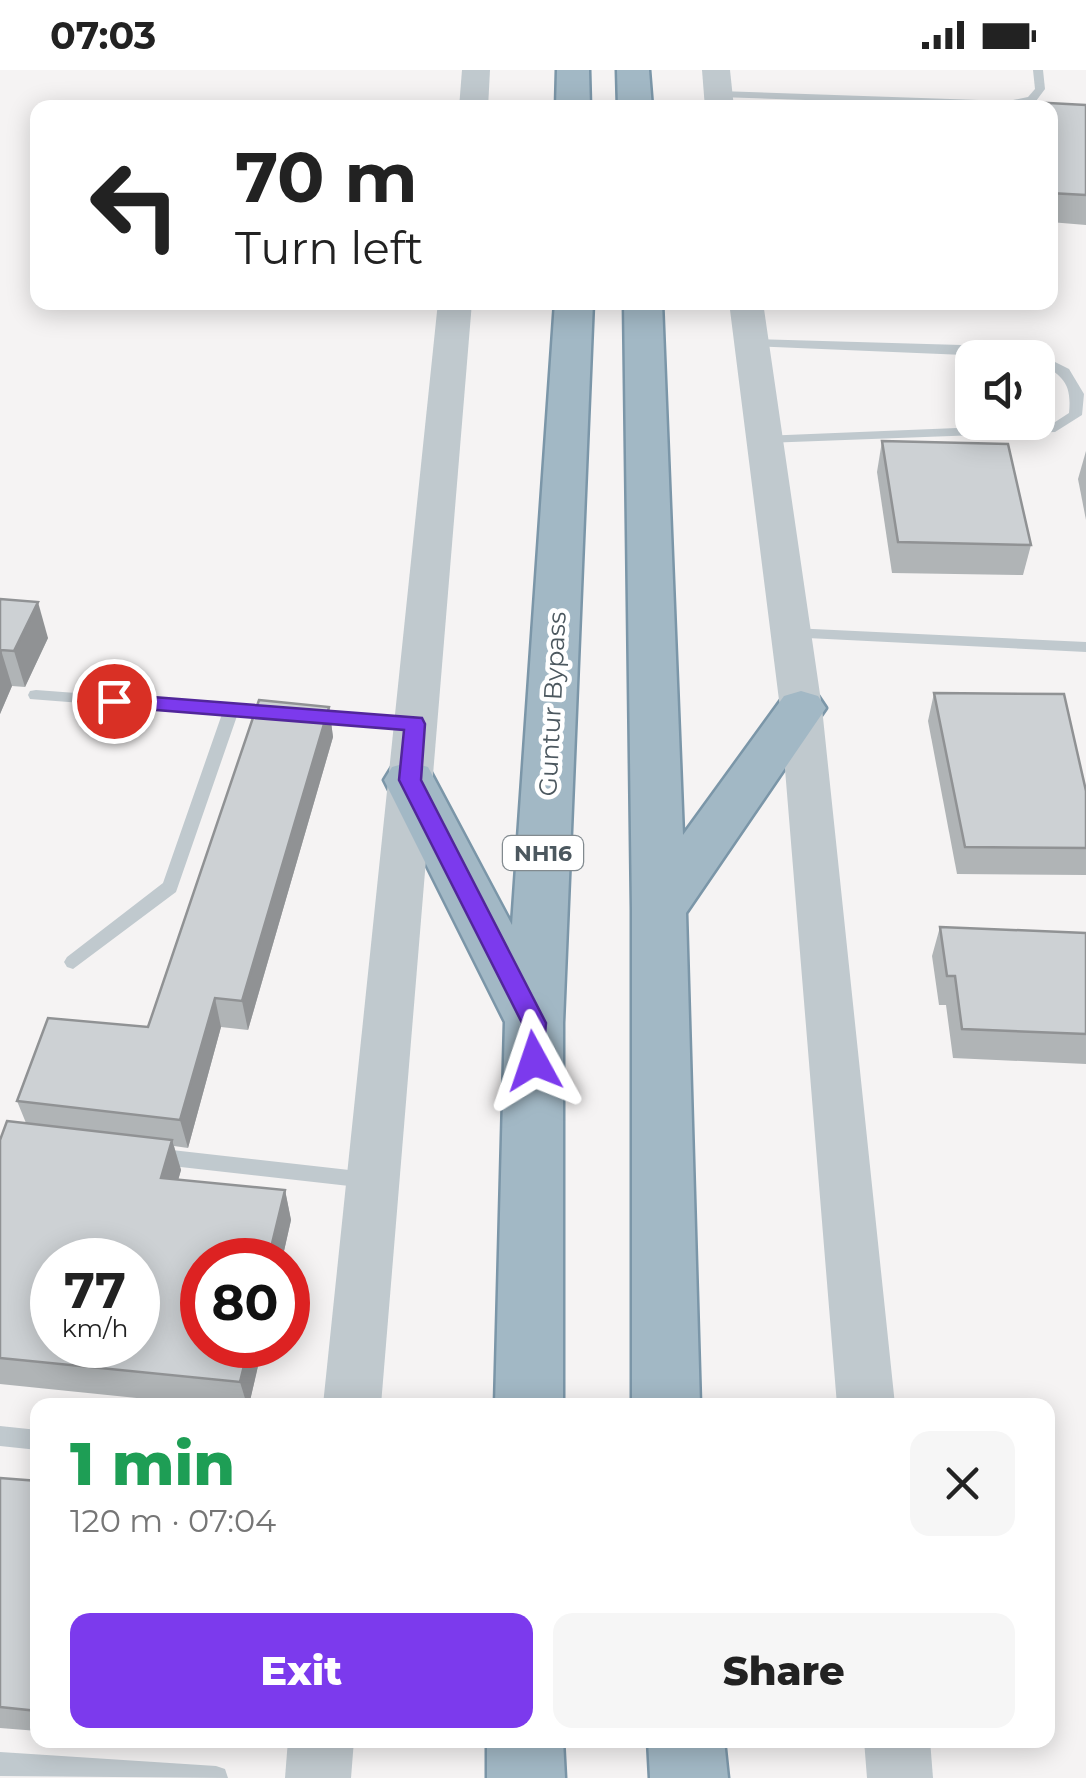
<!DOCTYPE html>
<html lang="en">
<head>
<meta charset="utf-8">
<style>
  body { margin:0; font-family:Montserrat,sans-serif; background:#f6f6f6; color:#222; height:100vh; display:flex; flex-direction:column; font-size:38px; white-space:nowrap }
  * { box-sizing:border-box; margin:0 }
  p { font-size:32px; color:#767676 }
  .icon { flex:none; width:55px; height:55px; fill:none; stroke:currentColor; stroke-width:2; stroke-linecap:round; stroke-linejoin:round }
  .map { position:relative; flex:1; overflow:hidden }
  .details { position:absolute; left:30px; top:1328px; width:1025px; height:350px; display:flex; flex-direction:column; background:#fff; border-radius:20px; box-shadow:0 5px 25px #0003 }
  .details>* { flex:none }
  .guide { position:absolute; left:30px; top:30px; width:1028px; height:210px; border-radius:20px; box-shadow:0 5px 25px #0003; background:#fff; color:#222; overflow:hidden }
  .tools { position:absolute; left:955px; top:270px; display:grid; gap:20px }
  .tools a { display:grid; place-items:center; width:100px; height:100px; border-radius:20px; background:#fff; box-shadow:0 5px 25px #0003; font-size:50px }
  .speed { position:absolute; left:30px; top:1168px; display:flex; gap:20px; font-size:50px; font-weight:700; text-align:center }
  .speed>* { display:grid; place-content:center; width:130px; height:130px; border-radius:50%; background:#fff; box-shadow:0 5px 25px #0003; line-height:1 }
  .speed small { font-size:25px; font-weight:400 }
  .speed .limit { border:15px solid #d22; background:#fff; color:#111 }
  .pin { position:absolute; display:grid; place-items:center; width:85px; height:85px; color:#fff; margin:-42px; border:5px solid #fff; border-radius:50%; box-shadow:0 2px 10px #0007 }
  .me { position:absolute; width:110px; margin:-55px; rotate:355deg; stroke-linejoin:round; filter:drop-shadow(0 0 8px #0008) }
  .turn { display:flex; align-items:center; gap:35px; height:210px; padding:0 40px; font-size:45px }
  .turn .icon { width:130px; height:130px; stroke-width:2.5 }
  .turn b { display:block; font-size:70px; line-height:85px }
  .round { display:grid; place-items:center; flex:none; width:105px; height:105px; border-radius:20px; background:#f6f6f6 }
  .summary { display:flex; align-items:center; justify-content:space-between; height:170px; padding:0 40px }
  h1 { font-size:60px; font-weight:800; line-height:75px; color:#1e9e55 }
  .action { display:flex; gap:20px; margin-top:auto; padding:20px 40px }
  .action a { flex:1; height:115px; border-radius:20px; background:#7c3aed; color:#fff; font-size:40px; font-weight:800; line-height:115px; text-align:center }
  .action a+a { background:#f6f6f6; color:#222 }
  .status { display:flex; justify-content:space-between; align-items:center; height:70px; padding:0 50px; background:#fff; direction:ltr }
  .status svg { height:28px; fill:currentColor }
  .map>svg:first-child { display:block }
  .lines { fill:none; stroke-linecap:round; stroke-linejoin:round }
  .trunk-casing { stroke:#7b96a8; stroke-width:5 }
  .service { fill:#c0c9ce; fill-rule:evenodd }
  .tertiary { fill:#c0c9ce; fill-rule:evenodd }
  .trunk { fill:#a2b8c5; fill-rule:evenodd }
  .wall { fill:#b0b4b6 }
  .shaded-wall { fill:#909294 }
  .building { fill:#cdd1d4; stroke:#909294; stroke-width:2.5; fill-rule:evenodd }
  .route { fill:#7c3aed; stroke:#51269a; stroke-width:2.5 }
  .labels { text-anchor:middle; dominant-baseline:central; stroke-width:9; stroke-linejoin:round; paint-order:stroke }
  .shield { fill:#fff; stroke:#828a8f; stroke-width:2.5 }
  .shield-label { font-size:22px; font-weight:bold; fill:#4c585f }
  .street-label { font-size:25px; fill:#4c585f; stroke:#fff }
</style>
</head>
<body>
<div class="status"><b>07:03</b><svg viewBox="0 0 49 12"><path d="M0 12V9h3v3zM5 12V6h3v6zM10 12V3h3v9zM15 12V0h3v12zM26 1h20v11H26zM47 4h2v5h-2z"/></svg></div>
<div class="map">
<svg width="1086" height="1708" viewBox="0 0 1086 1708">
  <rect width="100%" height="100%" fill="#f5f3f3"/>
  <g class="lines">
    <defs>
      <g id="trunk">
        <path d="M557,0H589L590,38H556Z"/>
        <path d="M617,0H649L652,38H618Z"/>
        <path d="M555,232H593L563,953V1335H495L505,952L384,710L392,697L410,692L428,697L512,855Z"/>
        <path d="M624,232H662L683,765L784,626L801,621L818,626L826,638L686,843L700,1335H632V840Z"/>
        <path d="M487,1670H563L565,1708H487Z"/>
        <path d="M648,1670H724L728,1708H650Z"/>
      </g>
    </defs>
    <use href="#trunk" class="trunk-casing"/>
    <g class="service">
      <path d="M1033,0H1043L1045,19L1036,31L1008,37L719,27L714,24L719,21L1008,31L1028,27L1035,19Z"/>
      <path d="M751,269L996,276L1037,283L1069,299L1084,324L1082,345L1055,362L765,373L760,372V366L1052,354L1069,343C1072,313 1063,306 1038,292V288L747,276V270Z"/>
      <path d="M792,558L1086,572V582L787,567L784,563Z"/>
      <path d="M36,620L275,638L283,643L275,648L237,646L176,822L73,899L67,897L64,892L67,887L163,813L222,644L30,629L28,625L30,621Z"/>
      <path d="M311,641L415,648L423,653L415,658L305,650L303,646L305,642Z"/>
      <path d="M154,1078L367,1102L374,1104L377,1110L374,1116L367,1118L154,1094L147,1092L144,1086L147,1080Z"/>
      <path d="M0,1356L38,1360V1380L0,1376Z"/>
      <path d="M0,1682L216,1696L225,1699L228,1708L0,1706Z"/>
    </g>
    <g class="tertiary">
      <path d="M462,0H490L488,38H459Z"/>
      <path d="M702,0H730L734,38H705Z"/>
      <path d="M438,232H472L381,1335H323Z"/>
      <path d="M729,232H763L822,638L895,1335H837L780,638Z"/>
      <path d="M288,1670H354L351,1708H285Z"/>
      <path d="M864,1670H930L933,1708H867Z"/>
    </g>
    <use href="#trunk" class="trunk"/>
  </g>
  <g class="wall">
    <path d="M1030,32L1086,35V155L1050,152V38H1028Z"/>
    <path d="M882,371L1031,475L1023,505L892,503L877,402Z"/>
    <path d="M1086,381V450L1078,409Z"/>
    <path d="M0,529L48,568L25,617L12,616L0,644Z"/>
    <path d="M934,623L1086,721V805L957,804L928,651Z"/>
    <path d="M329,637L333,667L248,960L221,957L188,1078L174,1076L181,1100L178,1110L285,1120L291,1150L249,1335H205L0,1314V1070L26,1053L17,1031L148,957Z"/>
    <path d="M940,857L1086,863V994L953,988L946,935H939L932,886Z"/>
    <path d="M0,1408L38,1411V1661L0,1658Z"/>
  </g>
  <g class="shaded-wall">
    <path d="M38,532L48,568L25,617L14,581Z"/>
    <path d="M1,580L12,616L0,644V583Z"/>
    <path d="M329,637L333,667L248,960L242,931Z"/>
    <path d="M215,928L221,957L188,1078L180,1050Z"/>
    <path d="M172,1070L181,1100L170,1139L161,1108Z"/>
    <path d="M285,1120L291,1150L282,1190H268Z"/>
    <path d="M249,1275H263L249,1335H247L240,1312Z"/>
  </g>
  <g class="building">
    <path d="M1030,32L1086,35V125L1050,123V38H1030Z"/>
    <path d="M882,371L1008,374L1031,475L898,472Z"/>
    <path d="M0,529L38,532L14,581L1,580L0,583Z"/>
    <path d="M934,623L1064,624L1086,721V778L965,777Z"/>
    <path d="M259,630L329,637L242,931L215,928L180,1050L17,1031L48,948L148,957Z"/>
    <path d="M940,857L1086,863V964L962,959L955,906H947Z"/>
    <path d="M7,1051L172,1070L161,1108L285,1120L268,1190H202V1275H249L240,1312L0,1288V1070ZM52,1190H138V1275H52Z"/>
    <path d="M0,1408L38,1411V1641L0,1637Z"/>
  </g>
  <path class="route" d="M114,624L422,648L425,654L421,710L546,953L542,998H525L521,991L522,953L399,710L404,660L107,636V626Z"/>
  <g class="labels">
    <rect class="shield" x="503" y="766" width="80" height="34" rx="8"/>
    <g class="shield-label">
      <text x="543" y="783">NH16</text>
    </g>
    <g class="street-label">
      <text transform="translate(552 634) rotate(-87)">Guntur Bypass</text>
    </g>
  </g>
</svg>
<div class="tools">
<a><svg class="icon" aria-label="sound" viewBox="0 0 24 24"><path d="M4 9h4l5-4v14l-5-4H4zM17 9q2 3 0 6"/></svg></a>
</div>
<div class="speed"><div>77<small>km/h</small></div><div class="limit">80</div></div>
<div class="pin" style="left:114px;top:631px;background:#d93025"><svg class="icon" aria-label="arrive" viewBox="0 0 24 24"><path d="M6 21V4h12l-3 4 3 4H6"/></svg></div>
<svg class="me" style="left:534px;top:991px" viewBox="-20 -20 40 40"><path d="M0-17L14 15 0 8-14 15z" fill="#7c3aed" stroke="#fff" stroke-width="4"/></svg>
<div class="guide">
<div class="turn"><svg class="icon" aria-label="left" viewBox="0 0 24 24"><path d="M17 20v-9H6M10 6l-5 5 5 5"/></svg><div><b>70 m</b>Turn left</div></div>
</div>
<section class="details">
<div class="summary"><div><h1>1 min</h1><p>120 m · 07:04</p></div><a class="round"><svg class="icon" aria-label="close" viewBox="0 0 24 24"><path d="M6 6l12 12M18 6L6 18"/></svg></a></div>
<div class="action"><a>Exit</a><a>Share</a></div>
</section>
</div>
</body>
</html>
